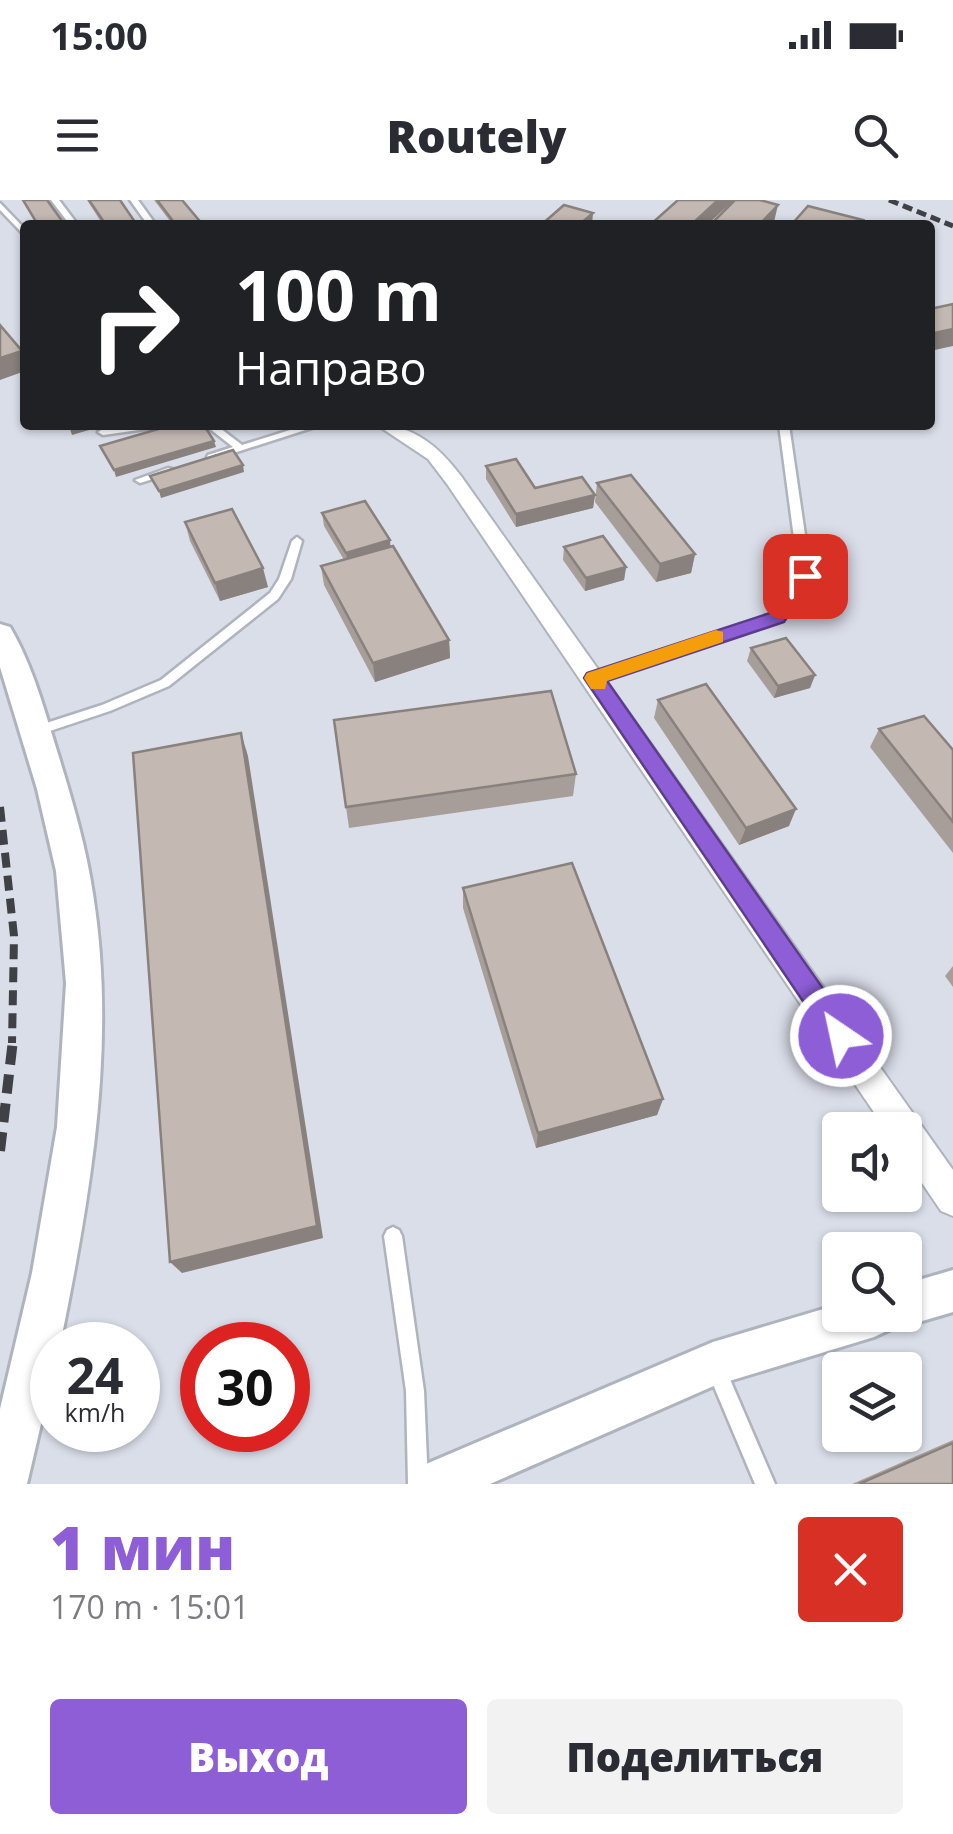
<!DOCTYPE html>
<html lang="ru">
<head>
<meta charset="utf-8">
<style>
  body { margin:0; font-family:"Open Sans",sans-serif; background:#f2f2f3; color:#2b2b33; height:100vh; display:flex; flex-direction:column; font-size:38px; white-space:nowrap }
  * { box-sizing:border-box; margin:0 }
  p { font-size:32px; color:#7c7c81 }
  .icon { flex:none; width:55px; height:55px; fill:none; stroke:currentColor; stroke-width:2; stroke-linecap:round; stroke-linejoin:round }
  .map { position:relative; height:1284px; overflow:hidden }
  .details { display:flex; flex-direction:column; background:#fff; flex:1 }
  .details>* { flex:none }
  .guide { position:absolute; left:20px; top:20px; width:915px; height:210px; border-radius:10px; box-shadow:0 2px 8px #0004; background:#202124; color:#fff; overflow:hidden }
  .controls { position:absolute; left:822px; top:912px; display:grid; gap:20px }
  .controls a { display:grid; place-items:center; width:100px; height:100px; border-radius:10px; background:#fff; box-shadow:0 2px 8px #0004; font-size:50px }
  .speed { position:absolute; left:30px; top:1122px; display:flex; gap:20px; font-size:50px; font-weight:700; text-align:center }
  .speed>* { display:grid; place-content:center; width:130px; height:130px; border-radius:50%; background:#fff; box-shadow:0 2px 8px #0004; line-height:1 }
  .speed small { font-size:25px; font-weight:400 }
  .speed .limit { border:15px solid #d22; background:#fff; color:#111 }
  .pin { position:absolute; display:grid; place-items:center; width:85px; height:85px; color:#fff; margin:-42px; border-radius:20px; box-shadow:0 5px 15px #0006 }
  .me { position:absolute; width:110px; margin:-55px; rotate:326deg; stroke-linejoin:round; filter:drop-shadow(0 0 8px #0008) }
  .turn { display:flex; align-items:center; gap:35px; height:210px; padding:0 50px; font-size:45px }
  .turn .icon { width:130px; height:130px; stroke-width:2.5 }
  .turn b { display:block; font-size:70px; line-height:85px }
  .round { display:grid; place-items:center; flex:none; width:105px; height:105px; border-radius:10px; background:#f2f2f3 }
  .head { display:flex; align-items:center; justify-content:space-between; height:170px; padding:0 50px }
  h1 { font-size:60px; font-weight:800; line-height:75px; color:#8e5ed7 }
  .cta { display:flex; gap:20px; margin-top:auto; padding:20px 50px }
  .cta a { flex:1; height:115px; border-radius:10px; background:#8e5ed7; color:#fff; font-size:40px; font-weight:800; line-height:115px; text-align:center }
  .cta a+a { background:#f2f2f3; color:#2b2b33 }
  .status { display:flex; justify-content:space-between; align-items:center; height:70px; padding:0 50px; background:#fff; direction:ltr }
  .status svg { height:28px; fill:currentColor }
  header { display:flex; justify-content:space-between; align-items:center; height:130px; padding:0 50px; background:#fff; font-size:45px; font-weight:800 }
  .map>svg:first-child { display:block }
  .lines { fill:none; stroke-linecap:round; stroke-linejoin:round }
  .service-casing { stroke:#afb3bd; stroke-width:5 }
  .minor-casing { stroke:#afb3bd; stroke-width:4 }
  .tertiary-casing { stroke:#afb3bd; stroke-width:6 }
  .service { fill:#fff; fill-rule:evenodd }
  .minor { fill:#fff; fill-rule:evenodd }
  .tertiary { fill:#fff; fill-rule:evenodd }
  .rail-far2 { stroke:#3f4146; stroke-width:5; stroke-dasharray:10 5; stroke-linecap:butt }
  .rail-far1 { stroke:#3f4146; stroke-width:8; stroke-dasharray:15 8; stroke-linecap:butt }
  .rail { stroke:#3f4146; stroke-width:10; stroke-dasharray:19 10; stroke-linecap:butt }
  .wall { fill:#a89e99 }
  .shaded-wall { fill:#88817d }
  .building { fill:#c3b8b2; stroke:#88817d; stroke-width:2.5 }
  .route { fill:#8e5ed7; stroke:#5c3d8c; stroke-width:2.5 }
  .slow { fill:#f59e0b }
</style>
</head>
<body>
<div class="status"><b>15:00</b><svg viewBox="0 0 49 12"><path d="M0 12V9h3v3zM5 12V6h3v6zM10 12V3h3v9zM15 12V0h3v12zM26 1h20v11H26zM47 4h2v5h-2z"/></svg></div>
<header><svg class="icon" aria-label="menu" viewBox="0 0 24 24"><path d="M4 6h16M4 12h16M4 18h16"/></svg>Routely<svg class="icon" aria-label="search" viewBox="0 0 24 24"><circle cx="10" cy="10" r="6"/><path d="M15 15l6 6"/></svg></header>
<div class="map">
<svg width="953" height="1284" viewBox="0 0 953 1284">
  <rect width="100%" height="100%" fill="#dadee9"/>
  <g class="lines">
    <defs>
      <g id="service">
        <path d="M51,0H59L78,25H70Z"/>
        <path d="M130,0H138L156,25H148Z"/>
        <path d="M0,3L25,29V36L0,10Z"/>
        <path d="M132,225H158L153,228L103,235L98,232L103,229Z"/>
        <path d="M205,225H216L242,245L306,225H321L212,260L207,257L208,255L233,247Z"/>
        <path d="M779,225H789L811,376L781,421L598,481H590L588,478L590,475L773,415L799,376Z"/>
        <path d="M168,268L172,269V273L140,283L135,280Z"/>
        <path d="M297,337L302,341L291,379L278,399L169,486L110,511L35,536L31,534L29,531L31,528L102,505L161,480L270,393L279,379L292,341Z"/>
        <path d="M393,1027L399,1030L402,1036L424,1191L428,1284H408L406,1191L384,1036L387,1030Z"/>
        <path d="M716,1161L723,1163L775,1284H755L707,1170L709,1163Z"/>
      </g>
      <path id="minor" d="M377,225C414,225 439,247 461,276L953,970V1016L941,1011L905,958V930H886L447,284L428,259Z"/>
      <g id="tertiary">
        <path d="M0,424L10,427C33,466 45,512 58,554C72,600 86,646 93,694C117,845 90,997 60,1145H52V1177L27,1284H0V1209L32,1073L57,927L66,783L56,671L37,589L0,467Z"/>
        <path d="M953,1070V1112L905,1126L893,1121L889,1130L874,1137L716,1185L490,1284H413L419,1267L713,1142L840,1104V1115H905V1084Z"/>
      </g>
    </defs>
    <use href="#service" class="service-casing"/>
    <use href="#minor" class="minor-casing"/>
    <use href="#tertiary" class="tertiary-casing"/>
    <use href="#service" class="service"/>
    <use href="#minor" class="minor"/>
    <use href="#tertiary" class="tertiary"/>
    <path class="rail-far2" d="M889,0L953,26"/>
    <path class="rail-far1" d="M0,607L14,736L12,843"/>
    <path class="rail" d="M0,951L13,840"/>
  </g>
  <g class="wall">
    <path d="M87,0H120L137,25H103Z"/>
    <path d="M154,0H182L203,25H173Z"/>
    <path d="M486,266L535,288L595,295L593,308L516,327L486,279Z"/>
    <path d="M597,283L695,354L691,373L656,382L595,302Z"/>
    <path d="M322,313L390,340V347L449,440L450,458L375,482L324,385L321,366L344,360L324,326Z"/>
    <path d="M185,322L268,387L220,401L190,341Z"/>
    <path d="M564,347L626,367L624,380L585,391L563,360Z"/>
    <path d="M751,448L815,475L810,488L774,498L747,461Z"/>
    <path d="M658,500L789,626L739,645L654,518Z"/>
    <path d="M879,529L953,550V653L870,547Z"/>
    <path d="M576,574L573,596L349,628L346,607Z"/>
    <path d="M463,688L663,899L657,915L536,948L463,708Z"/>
    <path d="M953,766V787L945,776Z"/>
    <path d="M953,1240V1284H852Z"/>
  </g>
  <g class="shaded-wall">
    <path d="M718,0H734L707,25H691Z"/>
    <path d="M778,5L774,22L772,25H759Z"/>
    <path d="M593,13L592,25H579Z"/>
    <path d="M953,129V146L930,151V134Z"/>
    <path d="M22,151L25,160V171L0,180V158Z"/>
    <path d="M82,225H106L72,235L70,229Z"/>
    <path d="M249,225H266L250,230Z"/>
    <path d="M214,241L216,247L116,277L114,270Z"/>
    <path d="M243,265L244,272L161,298L159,291Z"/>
    <path d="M595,295L593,308L516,327V314Z"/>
    <path d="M390,340L391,353L348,366L346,353Z"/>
    <path d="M695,354L691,373L656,382L660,364Z"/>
    <path d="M626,367L624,380L585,391L586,378Z"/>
    <path d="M263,368L268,387L220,401L215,383Z"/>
    <path d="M449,440L450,458L375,482L373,463Z"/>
    <path d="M815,475L810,488L774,498L778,486Z"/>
    <path d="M241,533L248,556L323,1038L182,1073L170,1062Z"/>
    <path d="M796,609L789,626L739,645L746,628Z"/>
    <path d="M663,899L657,915L536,948L538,933Z"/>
  </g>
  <g class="building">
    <path d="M23,0H47L65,25H38Z"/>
    <path d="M89,0H120L137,25H106Z"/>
    <path d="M157,0H182L203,25H176Z"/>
    <path d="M678,0H718L691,25H650Z"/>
    <path d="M735,0H760L778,5L759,25H710Z"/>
    <path d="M564,5L593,13L579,25H541Z"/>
    <path d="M808,6L863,20L859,25H802L793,23Z"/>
    <path d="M953,104V129L930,134V109Z"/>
    <path d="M0,125L22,151L0,158Z"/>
    <path d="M172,225H204L214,241L114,270L100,246Z"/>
    <path d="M233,250L243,265L159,291L150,276Z"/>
    <path d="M516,259L535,288L582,277L595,295L516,314L486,266Z"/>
    <path d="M631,275L695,354L660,364L597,283Z"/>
    <path d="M365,301L390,340L346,353L322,313Z"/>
    <path d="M232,309L263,368L215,383L185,322Z"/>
    <path d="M603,336L626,367L586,378L564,347Z"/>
    <path d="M393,346L449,440L373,463L321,366Z"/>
    <path d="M786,438L815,475L778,486L751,448Z"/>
    <path d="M706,484L796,609L746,628L658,500Z"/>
    <path d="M551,491L576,574L346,607L334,520Z"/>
    <path d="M924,516L953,550V622L879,529Z"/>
    <path d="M241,533L317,1026L170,1062L133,553Z"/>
    <path d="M572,663L663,899L538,933L463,688Z"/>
    <path d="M953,1243V1284H859Z"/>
  </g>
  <path class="route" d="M805,370L814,376L784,422L607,481L850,827L854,836L850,844L841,848L832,844L584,478L587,473L770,413L798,372Z"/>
  <path class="slow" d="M716,430L723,432V442L607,481L605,489H591L584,478L587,473Z"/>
</svg>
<div class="controls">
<a><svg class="icon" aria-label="sound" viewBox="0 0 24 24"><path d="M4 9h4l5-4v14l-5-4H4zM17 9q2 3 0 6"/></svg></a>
<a><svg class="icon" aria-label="search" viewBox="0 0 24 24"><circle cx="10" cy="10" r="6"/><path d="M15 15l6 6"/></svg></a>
<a><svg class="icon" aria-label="layers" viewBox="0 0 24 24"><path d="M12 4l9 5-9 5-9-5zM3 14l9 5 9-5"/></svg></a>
</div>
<div class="speed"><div>24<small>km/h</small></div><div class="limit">30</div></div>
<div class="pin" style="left:805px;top:376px;background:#d93025"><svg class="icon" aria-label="arrive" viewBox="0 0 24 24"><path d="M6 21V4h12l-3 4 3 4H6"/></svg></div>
<svg class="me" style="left:841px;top:836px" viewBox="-20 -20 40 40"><circle r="17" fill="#8e5ed7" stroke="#fff" stroke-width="3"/><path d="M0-11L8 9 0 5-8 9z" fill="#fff"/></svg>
<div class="guide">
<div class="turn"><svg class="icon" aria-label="right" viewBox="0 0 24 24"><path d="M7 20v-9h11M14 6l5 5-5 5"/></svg><div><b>100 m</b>Направо</div></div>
</div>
</div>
<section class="details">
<div class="head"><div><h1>1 мин</h1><p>170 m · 15:01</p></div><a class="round" style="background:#d93025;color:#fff"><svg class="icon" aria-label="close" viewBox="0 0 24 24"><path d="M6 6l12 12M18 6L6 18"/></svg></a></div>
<div class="cta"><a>Выход</a><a>Поделиться</a></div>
</section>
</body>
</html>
